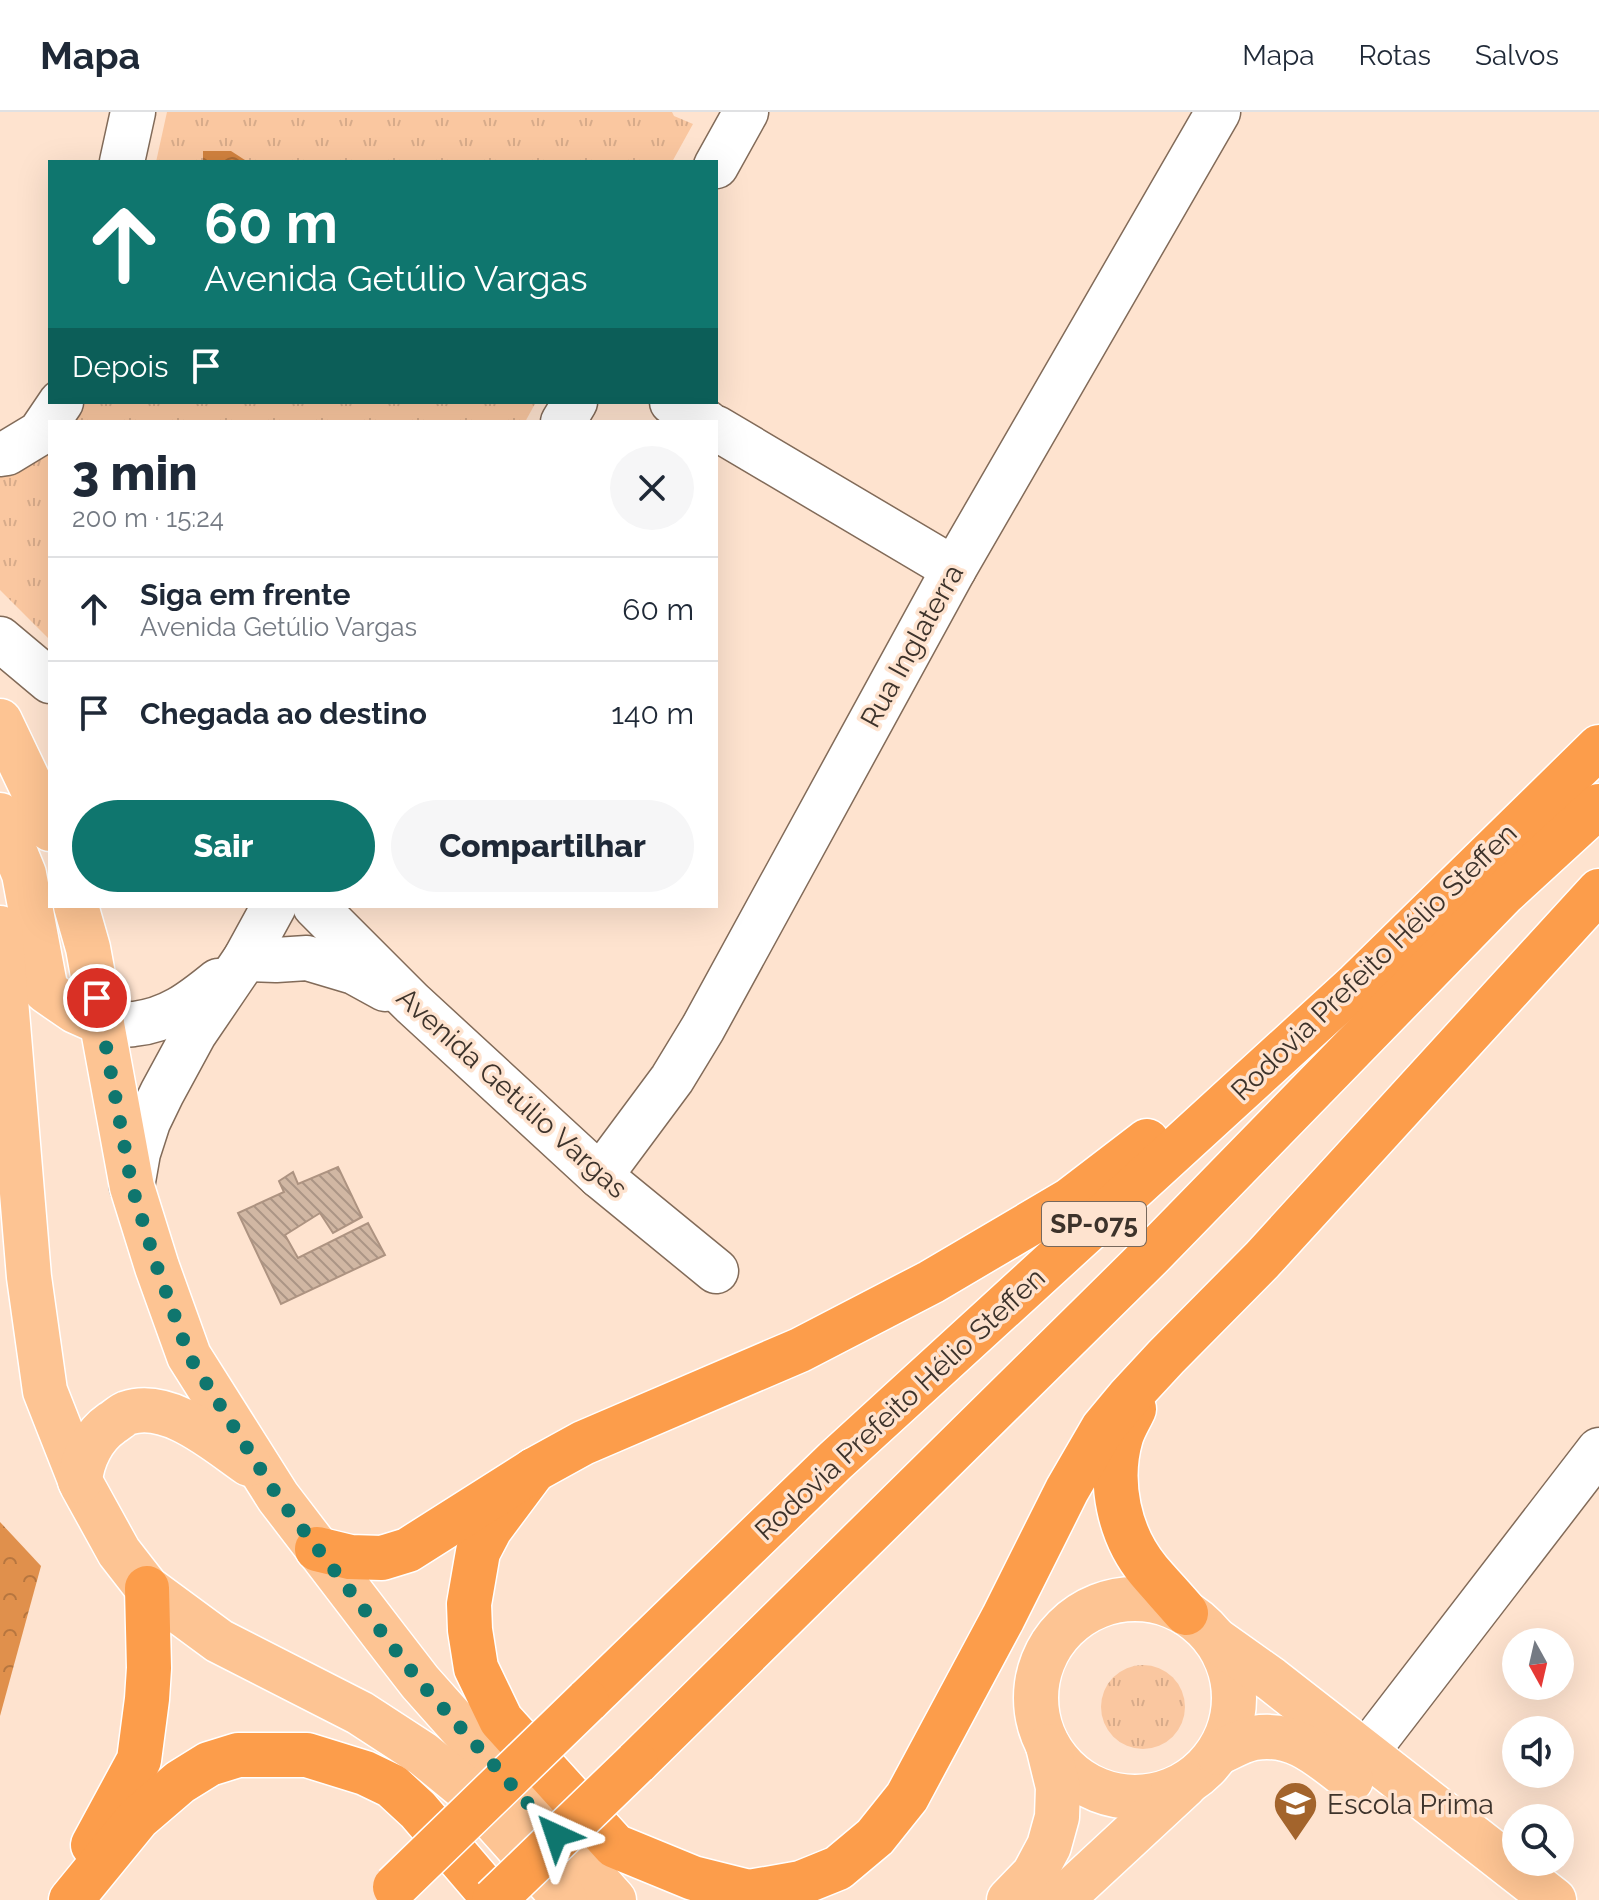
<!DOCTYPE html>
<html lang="pt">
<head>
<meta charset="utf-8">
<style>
  body { margin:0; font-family:Raleway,sans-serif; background:#f6f6f7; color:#1f2937; height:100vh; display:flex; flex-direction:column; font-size:30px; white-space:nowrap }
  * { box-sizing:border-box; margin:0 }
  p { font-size:26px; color:#747a83 }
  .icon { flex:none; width:44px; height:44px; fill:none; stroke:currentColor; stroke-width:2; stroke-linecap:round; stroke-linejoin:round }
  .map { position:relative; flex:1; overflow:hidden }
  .sheet { position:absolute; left:48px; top:308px; width:670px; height:488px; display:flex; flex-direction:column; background:#fff; border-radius:0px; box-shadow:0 8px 32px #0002 }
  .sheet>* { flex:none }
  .guide { position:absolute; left:48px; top:48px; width:670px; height:244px; border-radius:0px; box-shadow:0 8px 32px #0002; background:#0f766e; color:#fff; overflow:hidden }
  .needle { width:52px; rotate:172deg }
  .tools { position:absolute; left:1502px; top:1516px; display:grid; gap:16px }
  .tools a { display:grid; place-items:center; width:72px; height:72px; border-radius:50%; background:#fff; box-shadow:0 8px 32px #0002; font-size:40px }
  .pin { position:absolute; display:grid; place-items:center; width:68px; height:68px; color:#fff; margin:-34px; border:4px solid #fff; border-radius:50%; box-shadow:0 2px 8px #0007 }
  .me { position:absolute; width:88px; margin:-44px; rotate:318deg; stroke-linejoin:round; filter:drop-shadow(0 0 6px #0008) }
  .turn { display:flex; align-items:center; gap:28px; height:168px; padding:0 24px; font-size:36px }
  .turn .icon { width:104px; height:104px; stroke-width:2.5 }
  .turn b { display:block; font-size:56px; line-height:68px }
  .then { display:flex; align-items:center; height:76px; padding:0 24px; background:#0003; gap:16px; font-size:30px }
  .round { display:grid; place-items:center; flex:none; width:84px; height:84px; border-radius:42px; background:#f6f6f7 }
  .headline { display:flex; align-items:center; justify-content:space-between; height:136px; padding:0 24px }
  h1 { font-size:48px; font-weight:800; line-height:60px }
  .button { display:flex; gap:16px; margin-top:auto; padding:16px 24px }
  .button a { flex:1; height:92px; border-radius:48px; background:#0f766e; color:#fff; font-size:32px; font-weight:800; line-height:92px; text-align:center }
  .button a+a { background:#f6f6f7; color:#1f2937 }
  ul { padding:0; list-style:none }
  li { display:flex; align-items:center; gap:24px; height:104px; padding:0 24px; border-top:2px solid #e0e1e3 }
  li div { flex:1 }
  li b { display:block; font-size:30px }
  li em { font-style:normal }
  header { display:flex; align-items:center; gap:48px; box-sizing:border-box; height:112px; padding:0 40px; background:#fff; border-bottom:2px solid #e0e1e3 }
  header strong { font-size:38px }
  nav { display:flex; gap:44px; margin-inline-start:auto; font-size:28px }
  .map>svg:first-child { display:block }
  .grass { fill:url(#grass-tufts) }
  .forest { fill:url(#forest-crowns) }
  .water { fill:url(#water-waves) }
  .building { fill:url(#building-back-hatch); stroke:#ad9381; stroke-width:2 }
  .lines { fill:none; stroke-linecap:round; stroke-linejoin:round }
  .minor-casing { stroke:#826b59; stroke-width:47 }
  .major-casing { stroke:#fff; stroke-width:47 }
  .highway-casing { stroke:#fff; stroke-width:47 }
  .minor { stroke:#fff; stroke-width:44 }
  .major { stroke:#fdc493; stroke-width:44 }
  .highway { stroke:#fc9d4b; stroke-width:44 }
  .highway-bridge-casing { stroke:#fff; stroke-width:47; stroke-linecap:butt }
  .highway-bridge { stroke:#fc9d4b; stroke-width:44 }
  .route { stroke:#0f766e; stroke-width:14; stroke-dasharray:0 25.2 }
  .labels { text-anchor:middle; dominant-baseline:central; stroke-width:7; stroke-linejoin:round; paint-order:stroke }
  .shield { fill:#fee3cf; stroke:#77685c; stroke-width:2 }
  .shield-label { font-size:26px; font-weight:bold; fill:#3d332b }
  .street-label { font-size:28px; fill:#3d332b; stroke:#fee3cf }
  .poi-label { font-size:28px; fill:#3d332b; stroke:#fee3cf; text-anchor:start }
</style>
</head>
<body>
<header>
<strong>Mapa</strong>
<nav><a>Mapa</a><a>Rotas</a><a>Salvos</a></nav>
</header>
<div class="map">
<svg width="1599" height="1788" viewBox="0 0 1599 1788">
  <defs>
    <pattern id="grass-tufts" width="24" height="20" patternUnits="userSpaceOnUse" patternTransform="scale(2)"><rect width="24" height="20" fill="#fac7a0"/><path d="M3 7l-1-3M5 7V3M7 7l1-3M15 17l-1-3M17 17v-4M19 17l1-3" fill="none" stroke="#d7ab8a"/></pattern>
    <pattern id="forest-crowns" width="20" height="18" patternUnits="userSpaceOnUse" patternTransform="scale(2)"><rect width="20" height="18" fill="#e0904c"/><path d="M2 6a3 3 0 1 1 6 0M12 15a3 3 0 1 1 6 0" fill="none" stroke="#b7763f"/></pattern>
    <pattern id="water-waves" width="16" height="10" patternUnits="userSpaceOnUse" patternTransform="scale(2)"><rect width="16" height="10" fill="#d1823e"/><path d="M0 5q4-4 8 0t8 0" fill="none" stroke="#ab6b34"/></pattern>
    <pattern id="building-back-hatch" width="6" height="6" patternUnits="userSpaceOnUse" patternTransform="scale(2)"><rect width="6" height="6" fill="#d1b7a3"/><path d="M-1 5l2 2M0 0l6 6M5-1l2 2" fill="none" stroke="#ab9585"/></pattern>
  </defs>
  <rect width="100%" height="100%" fill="#fee3cf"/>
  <g class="grass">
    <path d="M167,0H672L674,4L693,12L672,50H156Z"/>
    <path d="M83,290H536L525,310H70Z"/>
    <path d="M50,328V528L0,478V353Z"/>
    <circle cx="1143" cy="1595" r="42"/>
  </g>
  <path class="forest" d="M0,1410L41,1454L0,1604Z"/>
  <path class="water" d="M203,39H231L248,50H203Z"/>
  <path class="building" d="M338,1055L362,1105L333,1121L320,1101L285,1123L298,1146L368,1111L385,1143L281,1192L238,1101L284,1080L279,1069L293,1060L298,1072Z"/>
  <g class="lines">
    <defs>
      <g id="minor">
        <path d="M122,50L133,0"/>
        <path d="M716,54L746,0"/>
        <path d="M672,290L706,310"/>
        <path d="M563,310L575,290"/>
        <path d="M716,316L954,457"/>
        <path d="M0,342L7,341L40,321L61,290"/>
        <path d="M0,527L50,569"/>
        <path d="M315,794L412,891L600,1064L716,1159"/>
        <path d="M245,847L276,848L307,846L354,860L385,877"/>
        <path d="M102,911C113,915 122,913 134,912C169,908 191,891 218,869"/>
        <path d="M600,1064L672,967L703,916L954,457L1218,0"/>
        <path d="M132,1075L138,1041L148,1010L162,981L194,922L245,847L274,794"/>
        <path d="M1349,1666L1365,1642L1599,1338"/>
      </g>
      <g id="major">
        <path d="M0,609L42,697L50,717"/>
        <path d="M0,703L24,762L46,879L75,899L102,911"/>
        <path d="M76,794L88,836L132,1075L157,1155L189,1244L278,1385L386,1526L420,1570L614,1788"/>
        <path d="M0,816L29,1165L45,1279L82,1373L119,1440L147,1476L219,1529L360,1601L423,1642L467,1678L565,1788"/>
        <path d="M80,1369C82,1347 93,1324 112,1311C117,1308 122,1303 127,1301C169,1287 217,1330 249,1352"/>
        <circle cx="1135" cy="1586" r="99"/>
        <path d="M1216,1528L1271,1567L1554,1788"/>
        <path d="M1218,1641C1229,1636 1242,1628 1254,1626C1295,1619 1321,1645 1351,1668"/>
        <path d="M1009,1788L1034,1762L1049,1734L1057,1705L1058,1675L1048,1634"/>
        <path d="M1061,1788L1185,1673"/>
      </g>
      <g id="highway">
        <path d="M1134,1297C1130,1306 1124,1315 1121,1325C1108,1370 1119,1423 1149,1459C1161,1473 1174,1487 1186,1501"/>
        <path d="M534,1358L490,1417L478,1440L469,1492L470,1518L476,1556L501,1608L615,1734L693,1766L749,1780L801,1771L838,1756L875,1725L907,1685L1003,1506L1067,1378L1103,1316L1128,1286L1166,1245L1262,1148L1599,779"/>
        <path d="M317,1437L350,1445L382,1446L408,1438L534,1358L583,1331L800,1238L931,1170L1070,1088L1147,1029"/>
        <path d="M587,1589L835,1349L1357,872L1599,635"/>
        <path d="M636,1651L1151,1143L1504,781L1599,694"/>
        <path d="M93,1733L139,1648L147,1587L149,1556L147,1476"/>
        <path d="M71,1788L138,1706L180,1670L209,1652L238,1643H307L365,1661L392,1674L418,1698L495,1788"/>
      </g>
    </defs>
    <use href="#minor" class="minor-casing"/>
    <use href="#major" class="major-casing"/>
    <use href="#highway" class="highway-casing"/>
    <use href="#minor" class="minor"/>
    <use href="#major" class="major"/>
    <use href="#highway" class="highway"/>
    <defs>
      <g id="highway-bridge">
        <path d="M395,1775L587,1589"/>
        <path d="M494,1788L636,1651"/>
      </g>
    </defs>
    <use href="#highway-bridge" class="highway-bridge-casing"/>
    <use href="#highway-bridge" class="highway-bridge"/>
  </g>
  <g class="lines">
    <path class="route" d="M97,886L132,1075L157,1155L189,1244L278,1385L386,1526L420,1570L556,1723"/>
  </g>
  <defs>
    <symbol id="school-pin" viewBox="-11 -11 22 30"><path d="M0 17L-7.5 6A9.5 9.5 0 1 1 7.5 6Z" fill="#a3642c" stroke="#fee3cf"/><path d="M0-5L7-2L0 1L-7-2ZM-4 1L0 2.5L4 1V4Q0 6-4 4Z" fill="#fff"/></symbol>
  </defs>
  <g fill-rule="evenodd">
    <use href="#school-pin" x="1270" y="1666" width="51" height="69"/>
  </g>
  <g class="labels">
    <rect class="shield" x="1042" y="1090" width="104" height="44" rx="6"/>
    <g class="shield-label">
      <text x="1094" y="1112">SP-075</text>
    </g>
    <g class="street-label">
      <text transform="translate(912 534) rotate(-61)">Rua Inglaterra</text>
      <text transform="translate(1374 850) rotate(-44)">Rodovia Prefeito Hélio Steffen</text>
      <text transform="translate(512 981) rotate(42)">Avenida Getúlio Vargas</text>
      <text transform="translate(900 1292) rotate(-43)">Rodovia Prefeito Hélio Steffen</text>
    </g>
    <g class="poi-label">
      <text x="1327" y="1692">Escola Prima</text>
    </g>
  </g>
</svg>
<div class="tools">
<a><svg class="needle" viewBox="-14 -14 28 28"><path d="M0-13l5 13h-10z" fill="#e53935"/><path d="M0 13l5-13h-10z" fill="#747a83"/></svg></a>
<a><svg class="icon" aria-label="sound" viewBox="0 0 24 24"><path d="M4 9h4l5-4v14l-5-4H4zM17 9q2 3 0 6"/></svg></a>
<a><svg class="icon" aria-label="search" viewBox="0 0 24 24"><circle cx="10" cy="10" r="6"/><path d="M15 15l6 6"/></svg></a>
</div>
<div class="pin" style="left:97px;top:886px;background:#d93025"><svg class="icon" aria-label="arrive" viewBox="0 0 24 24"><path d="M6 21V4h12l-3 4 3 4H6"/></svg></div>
<svg class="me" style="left:556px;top:1723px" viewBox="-20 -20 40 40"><path d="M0-17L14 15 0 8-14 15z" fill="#0f766e" stroke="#fff" stroke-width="4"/></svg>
<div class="guide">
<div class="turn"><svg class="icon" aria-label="ahead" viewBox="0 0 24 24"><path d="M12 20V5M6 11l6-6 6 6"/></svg><div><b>60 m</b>Avenida Getúlio Vargas</div></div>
<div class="then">Depois<svg class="icon" aria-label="arrive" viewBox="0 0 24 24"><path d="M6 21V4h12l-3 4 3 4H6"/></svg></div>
</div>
<section class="sheet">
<div class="headline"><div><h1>3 min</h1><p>200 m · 15:24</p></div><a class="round"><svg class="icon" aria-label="close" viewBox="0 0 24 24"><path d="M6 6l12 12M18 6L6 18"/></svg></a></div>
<ul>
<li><svg class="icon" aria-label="ahead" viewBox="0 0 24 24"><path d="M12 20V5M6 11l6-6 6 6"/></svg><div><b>Siga em frente</b><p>Avenida Getúlio Vargas</p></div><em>60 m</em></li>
<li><svg class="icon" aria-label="arrive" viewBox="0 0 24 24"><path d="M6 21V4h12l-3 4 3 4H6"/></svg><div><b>Chegada ao destino</b></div><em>140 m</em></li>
</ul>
<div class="button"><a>Sair</a><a>Compartilhar</a></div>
</section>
</div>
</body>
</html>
